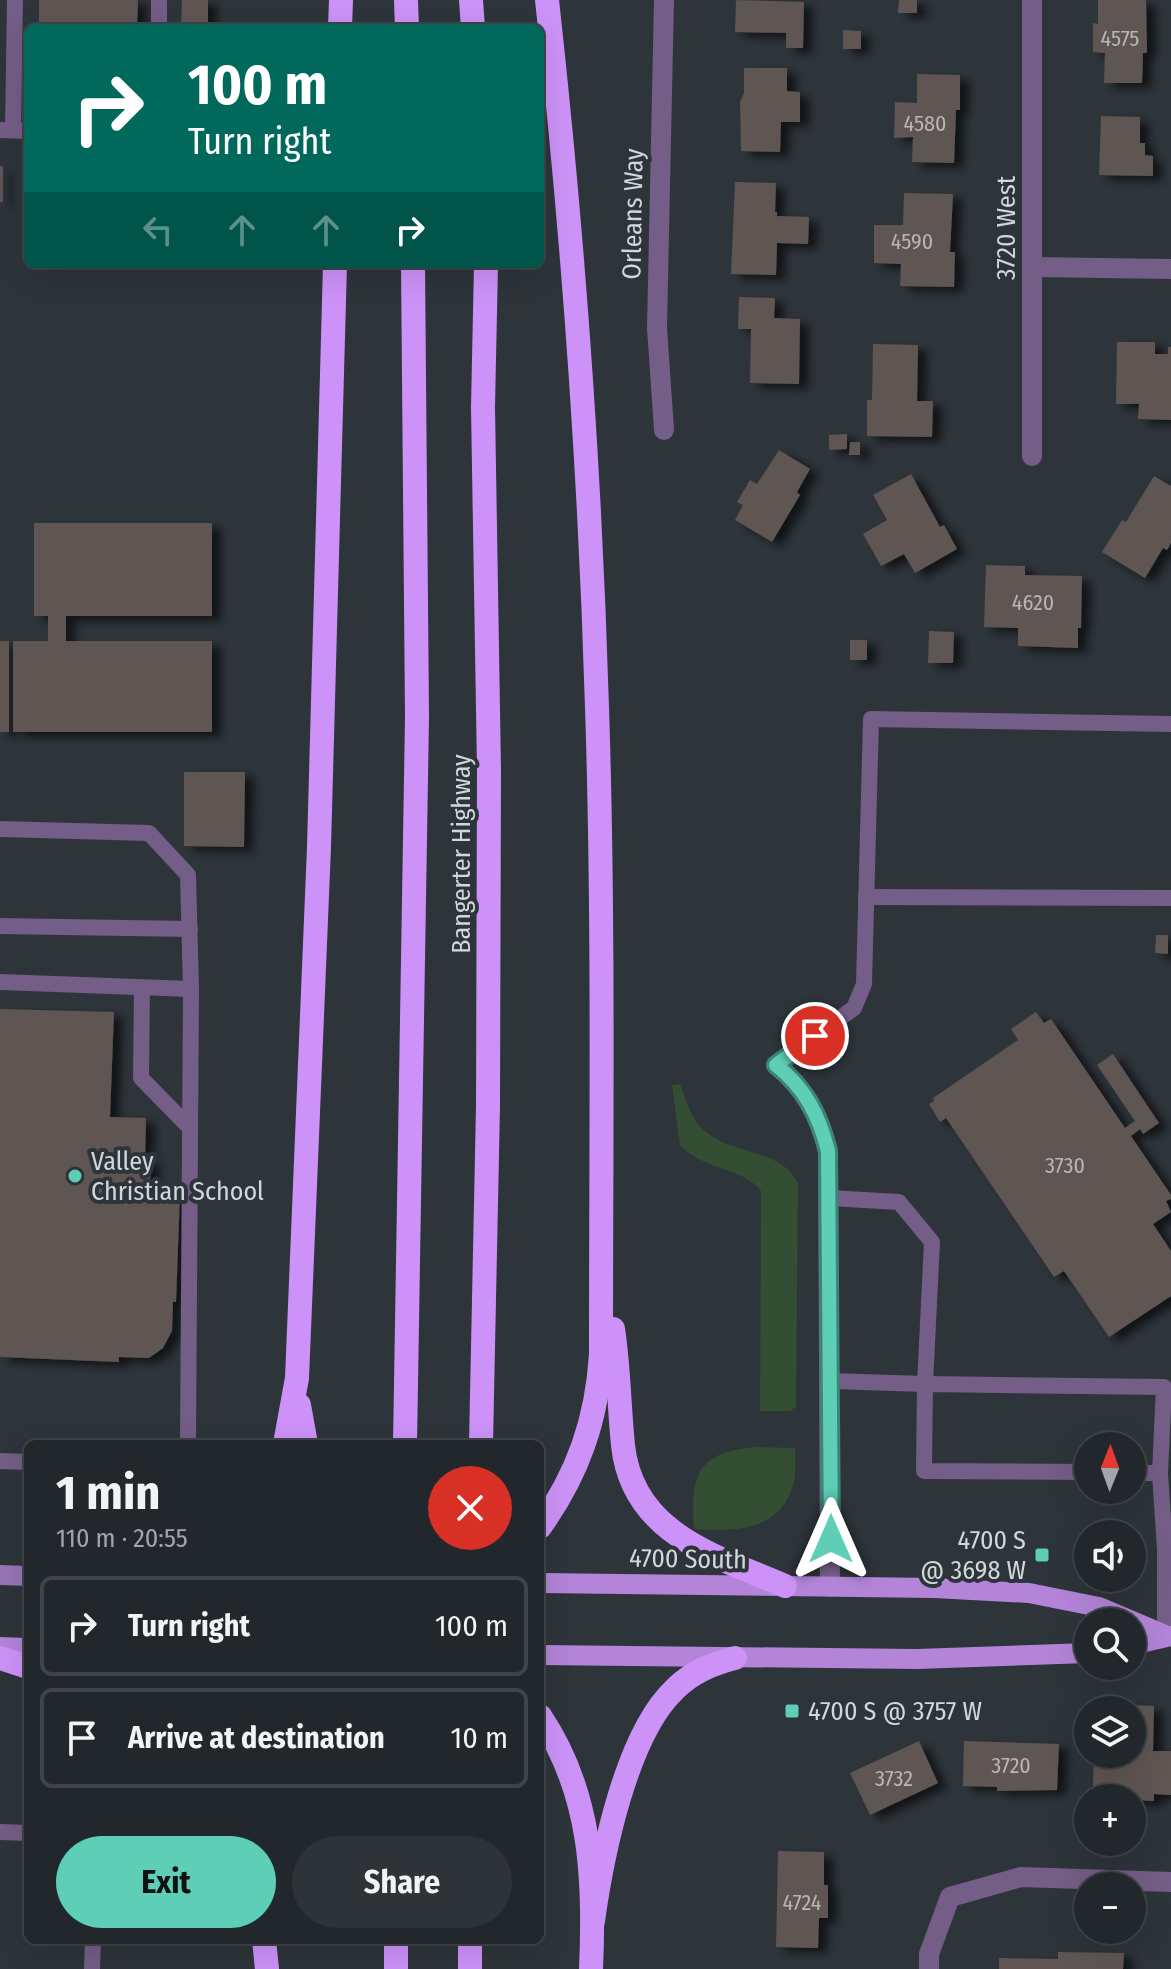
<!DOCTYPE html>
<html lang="en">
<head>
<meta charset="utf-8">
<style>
  body { margin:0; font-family:"Fira Sans Condensed",sans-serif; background:#2e3338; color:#f1f3f6; height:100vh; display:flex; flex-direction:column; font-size:30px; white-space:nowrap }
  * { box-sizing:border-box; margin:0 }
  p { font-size:26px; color:#a2a5a9 }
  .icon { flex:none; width:44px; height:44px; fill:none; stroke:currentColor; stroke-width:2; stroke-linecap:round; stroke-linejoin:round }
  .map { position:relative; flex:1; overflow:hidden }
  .side { position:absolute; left:24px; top:1440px; width:520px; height:504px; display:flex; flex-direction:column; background:#22272c; border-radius:12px; box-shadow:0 8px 32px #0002,0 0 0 2px #3f4448 }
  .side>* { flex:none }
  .guide { position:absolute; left:24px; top:24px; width:520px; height:244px; border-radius:12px; box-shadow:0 8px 32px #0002,0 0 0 2px #3f4448; background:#00695c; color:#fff; overflow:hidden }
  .needle { width:52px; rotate:1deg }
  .tools { position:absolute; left:1074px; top:1432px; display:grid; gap:16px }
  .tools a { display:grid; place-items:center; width:72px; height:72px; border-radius:50%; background:#22272c; box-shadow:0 8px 32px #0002,0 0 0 2px #3f4448; font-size:40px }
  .pin { position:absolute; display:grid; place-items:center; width:68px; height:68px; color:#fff; margin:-34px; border:4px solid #fff; border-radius:50%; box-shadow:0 2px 8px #0007 }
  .me { position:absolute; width:88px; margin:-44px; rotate:0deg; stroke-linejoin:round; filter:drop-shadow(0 0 6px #0008) }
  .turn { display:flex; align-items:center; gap:28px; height:168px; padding:0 32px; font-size:36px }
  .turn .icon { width:104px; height:104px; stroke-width:2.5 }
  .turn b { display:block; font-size:56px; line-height:68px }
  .lanes { display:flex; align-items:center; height:76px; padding:0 32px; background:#0003; justify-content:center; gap:40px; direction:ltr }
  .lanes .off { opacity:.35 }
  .round { display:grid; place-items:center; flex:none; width:84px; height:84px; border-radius:42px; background:#2e3338 }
  .head { display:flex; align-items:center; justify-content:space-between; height:136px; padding:0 32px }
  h1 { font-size:48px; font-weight:700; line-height:60px }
  .action { display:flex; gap:16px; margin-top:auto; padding:16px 32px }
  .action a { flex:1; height:92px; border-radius:48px; background:#5eceb7; color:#111; font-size:32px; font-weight:700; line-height:92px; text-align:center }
  .action a+a { background:#2e3338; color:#f1f3f6 }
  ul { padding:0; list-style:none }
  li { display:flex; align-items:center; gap:24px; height:100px; margin:0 16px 12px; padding:0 16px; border:4px solid #3f4448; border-radius:12px }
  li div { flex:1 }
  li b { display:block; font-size:30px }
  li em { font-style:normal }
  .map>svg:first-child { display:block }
  .green { fill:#334e32 }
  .building { fill:#5f5553; filter:url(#shadow) }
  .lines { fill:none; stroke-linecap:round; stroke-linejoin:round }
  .service { stroke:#745d86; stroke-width:16 }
  .minor { stroke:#745d86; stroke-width:20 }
  .secondary { stroke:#9773b4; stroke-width:20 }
  .primary { stroke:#b384d8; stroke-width:20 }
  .motorway { stroke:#cc92f8; stroke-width:24 }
  .route-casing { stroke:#3d8677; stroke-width:20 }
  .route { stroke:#5eceb7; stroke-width:14 }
  .poi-dot { fill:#5eceb7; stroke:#2d343a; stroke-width:3 }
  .labels { text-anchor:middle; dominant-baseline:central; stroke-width:8; stroke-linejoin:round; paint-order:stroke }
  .number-label { font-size:22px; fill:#b5b6b8 }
  .street-label { font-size:26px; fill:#d2d7da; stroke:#2d343a }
  .poi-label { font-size:26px; fill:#d2d7da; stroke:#2d343a; text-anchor:start }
</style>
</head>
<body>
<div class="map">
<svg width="1171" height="1969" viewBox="0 0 1171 1969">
  <defs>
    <filter id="shadow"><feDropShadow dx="9" dy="5" stdDeviation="4" flood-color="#0009"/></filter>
  </defs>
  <rect width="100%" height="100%" fill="#2d343a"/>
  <g class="green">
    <path d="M680,1084C685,1098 689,1112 698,1124C725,1157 782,1146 798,1184L796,1407L790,1411H760L761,1191C743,1167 706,1172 680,1145L672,1085Z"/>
    <path d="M757,1447L795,1448C795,1461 797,1478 791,1491C775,1533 731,1531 694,1529C691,1475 696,1452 757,1447Z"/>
  </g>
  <g class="building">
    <path d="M39,0H138L137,28H39Z"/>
    <path d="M182,0H208V28H181Z"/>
    <path d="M736,0L804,2L803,48H786V33L735,32Z"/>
    <path d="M899,0H917V13H898Z"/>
    <path d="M1098,0H1146L1147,53H1143L1142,83H1104L1105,53L1093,52V23L1098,24Z"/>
    <path d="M843,30L861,31V49H843Z"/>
    <path d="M744,68H787V91L800,92V122H781L780,152L741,151L740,102L744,93Z"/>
    <path d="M917,74L960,75V110H956L954,163L912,162L913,137L894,138L895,102L917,103Z"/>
    <path d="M1101,116L1140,117V143H1145V155L1153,156V176L1099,175Z"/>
    <rect x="0" y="166" width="3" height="36"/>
    <path d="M735,182L776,183L775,212H777V216L809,217L808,244L777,243L776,275L731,274Z"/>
    <path d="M904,193L953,194L950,252H955L954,287L900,286L901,264L874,263V225H903Z"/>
    <path d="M739,297L775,298L774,318L800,319L799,384L750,383L751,329H738Z"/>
    <path d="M1117,342H1155V354H1168V347H1171V420L1138,419L1139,404H1116Z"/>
    <path d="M873,344L918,345L917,401H933L932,437L867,436V400H872Z"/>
    <path d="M847,434V449L829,450V435Z"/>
    <path d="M850,442H860V455H849Z"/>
    <path d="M779,450L810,469L797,492L800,495L772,542L735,520L743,505L737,502L750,480L757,484Z"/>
    <path d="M911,474L940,527L944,525L957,549L915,573L904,554L881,566L863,534L887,520L873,495Z"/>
    <path d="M1154,476L1171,486V543L1167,550L1163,548L1145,578L1102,552L1122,520L1126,522Z"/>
    <path d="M34,523H212V616H66V641H212V732H13V641H48V616H34Z"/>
    <path d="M986,565L1025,566V575L1082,576L1081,628H1078V648L1018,646V628L984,627Z"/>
    <path d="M929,631L954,632L953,663H928Z"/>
    <rect x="850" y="640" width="17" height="20"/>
    <rect x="0" y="641" width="9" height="91"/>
    <path d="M184,772H245L244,847L184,846Z"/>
    <path d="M1156,935H1168V954L1155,953Z"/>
    <path d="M0,1009L114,1012L110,1117L146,1118L145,1160H151L150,1192L180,1193L176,1302H173L172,1331L163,1348L149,1358L119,1357V1362L0,1357Z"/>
    <path d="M1036,1012L1044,1023L1051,1019L1125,1128L1135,1121L1097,1065L1113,1054L1159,1123L1143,1134L1140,1129L1131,1136L1171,1195V1199L1166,1201L1171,1212L1153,1224L1171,1251V1296L1109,1337L1064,1271L1054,1277L946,1118L940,1122L929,1104L934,1101L933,1098L1018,1040L1011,1029Z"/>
    <path d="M1125,1705L1154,1706L1153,1751H1171V1795L1154,1794V1801L1132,1800V1798H1121V1787L1093,1786L1094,1754H1132V1710H1125Z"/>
    <path d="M919,1741L938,1783L870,1815L850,1773Z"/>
    <path d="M964,1741L1059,1744L1057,1790L997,1791V1787L963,1786Z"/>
    <path d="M778,1851L824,1852V1885H828V1918H819L818,1948L776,1947Z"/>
    <path d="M1058,1952L1124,1953L1123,1969H999V1958L1058,1959Z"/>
  </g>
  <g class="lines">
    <g class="service">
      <path d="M159,28V0"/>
      <path d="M0,130L28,131"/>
      <path d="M13,130L15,0"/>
      <path d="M0,829L149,833L188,875L191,989"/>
      <path d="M866,897L1171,898"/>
      <path d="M0,926L190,929"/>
      <path d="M0,982L191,989L188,1444"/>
      <path d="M142,988L141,1078L190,1128"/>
      <path d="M776,1065L854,1008L864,984L871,719L1171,724"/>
      <path d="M829,1198L899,1202L932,1242L925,1384L830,1381"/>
      <path d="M0,1461L28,1462"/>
      <path d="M1088,1472L924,1471L925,1384L1164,1387L1160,1473"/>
      <path d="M1132,1473H1160L1165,1550V1635"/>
      <path d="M0,1832L28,1833"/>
      <path d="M92,1969L93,1940"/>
    </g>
    <g class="minor">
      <path d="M664,0L657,328L664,430"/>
      <path d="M1032,0V456"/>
      <path d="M1032,267L1171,269"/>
      <path d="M776,1065C805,1088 819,1115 828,1151L830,1587"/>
      <path d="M929,1969V1954L950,1897L1021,1877L1171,1882"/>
    </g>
    <path class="secondary" d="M0,1575L28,1576"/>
    <g class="primary">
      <path d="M540,1583L934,1588L1029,1593L1099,1607L1165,1635"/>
      <path d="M1132,1645L1171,1636"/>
      <path d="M0,1647L28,1648"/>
      <path d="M540,1655L917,1659L1088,1653"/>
    </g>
    <g class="motorway">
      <path d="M406,0L407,28"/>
      <path d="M471,0L473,28"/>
      <path d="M340,28L341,0"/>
      <path d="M613,1329C619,1368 619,1406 623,1445C632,1534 716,1556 785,1586"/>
      <path d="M299,1405L306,1444"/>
      <path d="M285,1444L297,1378L319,847L335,264"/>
      <path d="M405,1444L417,717L413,264"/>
      <path d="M481,1444L488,1106L489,770L483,407L486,264"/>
      <path d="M540,1527C578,1474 597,1420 601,1354C601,1138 604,923 597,707C590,470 573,235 547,0"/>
      <path d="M0,1658L28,1667"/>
      <path d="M540,1716C592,1793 595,1880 591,1969"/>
      <path d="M593,1921C602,1856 626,1735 675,1689C692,1672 712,1664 735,1658"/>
      <path d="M264,1940L267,1969"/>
      <path d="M396,1969V1940"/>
      <path d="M470,1969V1940"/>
    </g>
  </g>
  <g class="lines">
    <defs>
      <path id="route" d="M815,1036L776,1065C805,1088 819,1115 828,1151L831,1539"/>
    </defs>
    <use href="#route" class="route-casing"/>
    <use href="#route" class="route"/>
  </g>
  <g class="poi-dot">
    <circle cx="75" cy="1176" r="8"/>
    <rect x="1034" y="1547" width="16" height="16" rx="4"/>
    <rect x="784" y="1703" width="16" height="16" rx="4"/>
  </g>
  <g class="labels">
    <g class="number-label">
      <text x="1120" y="38">4575</text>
      <text x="925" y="123">4580</text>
      <text x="912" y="241">4590</text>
      <text x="1033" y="602">4620</text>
      <text x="1065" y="1165">3730</text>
      <text x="1011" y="1765">3720</text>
      <text x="894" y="1778">3732</text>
      <text x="802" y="1902">4724</text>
    </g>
    <g class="street-label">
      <text transform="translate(633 214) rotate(-89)">Orleans Way</text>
      <text transform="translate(1006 228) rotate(-90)">3720 West</text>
      <text transform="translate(461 854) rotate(-90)">Bangerter Highway</text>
      <text transform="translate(688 1559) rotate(1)">4700 South</text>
    </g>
    <g class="poi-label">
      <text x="91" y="1161">Valley<tspan x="91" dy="30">Christian School</tspan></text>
      <text x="1026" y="1540" text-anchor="end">4700 S<tspan x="1026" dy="30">@ 3698 W</tspan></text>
      <text x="808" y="1711">4700 S @ 3757 W</text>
    </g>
  </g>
</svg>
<div class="tools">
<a><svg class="needle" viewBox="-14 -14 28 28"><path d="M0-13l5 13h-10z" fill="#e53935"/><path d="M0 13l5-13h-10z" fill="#a2a5a9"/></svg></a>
<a><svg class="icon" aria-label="sound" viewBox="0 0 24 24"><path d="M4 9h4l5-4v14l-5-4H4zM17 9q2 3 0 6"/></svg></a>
<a><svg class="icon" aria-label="search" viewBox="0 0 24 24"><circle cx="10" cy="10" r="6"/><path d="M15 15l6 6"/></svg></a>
<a><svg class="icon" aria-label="layers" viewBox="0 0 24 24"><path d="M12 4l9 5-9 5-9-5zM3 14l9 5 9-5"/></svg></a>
<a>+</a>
<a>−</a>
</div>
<div class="pin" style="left:815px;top:1036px;background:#d93025"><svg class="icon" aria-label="arrive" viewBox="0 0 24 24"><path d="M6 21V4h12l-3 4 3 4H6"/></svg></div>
<svg class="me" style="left:831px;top:1539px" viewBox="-20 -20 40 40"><path d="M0-17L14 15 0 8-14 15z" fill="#5eceb7" stroke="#fff" stroke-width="4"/></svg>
<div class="guide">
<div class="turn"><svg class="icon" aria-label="right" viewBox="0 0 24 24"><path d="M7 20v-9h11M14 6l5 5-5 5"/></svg><div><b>100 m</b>Turn right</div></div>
<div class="lanes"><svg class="icon off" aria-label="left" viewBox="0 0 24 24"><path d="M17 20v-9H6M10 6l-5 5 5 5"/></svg><svg class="icon off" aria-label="ahead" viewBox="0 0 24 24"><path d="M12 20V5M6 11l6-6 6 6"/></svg><svg class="icon off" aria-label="ahead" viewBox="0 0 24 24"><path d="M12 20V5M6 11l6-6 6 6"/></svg><svg class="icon" aria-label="right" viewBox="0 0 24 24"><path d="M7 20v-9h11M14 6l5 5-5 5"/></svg></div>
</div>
<section class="side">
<div class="head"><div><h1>1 min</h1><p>110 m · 20:55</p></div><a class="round" style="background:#d93025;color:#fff"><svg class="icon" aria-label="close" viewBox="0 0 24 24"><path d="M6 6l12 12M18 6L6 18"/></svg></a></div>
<ul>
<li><svg class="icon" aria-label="right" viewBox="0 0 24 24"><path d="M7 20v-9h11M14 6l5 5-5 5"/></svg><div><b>Turn right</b></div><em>100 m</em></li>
<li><svg class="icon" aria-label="arrive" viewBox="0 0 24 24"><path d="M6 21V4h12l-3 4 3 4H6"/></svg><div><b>Arrive at destination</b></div><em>10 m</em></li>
</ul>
<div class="action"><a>Exit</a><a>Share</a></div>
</section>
</div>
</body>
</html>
